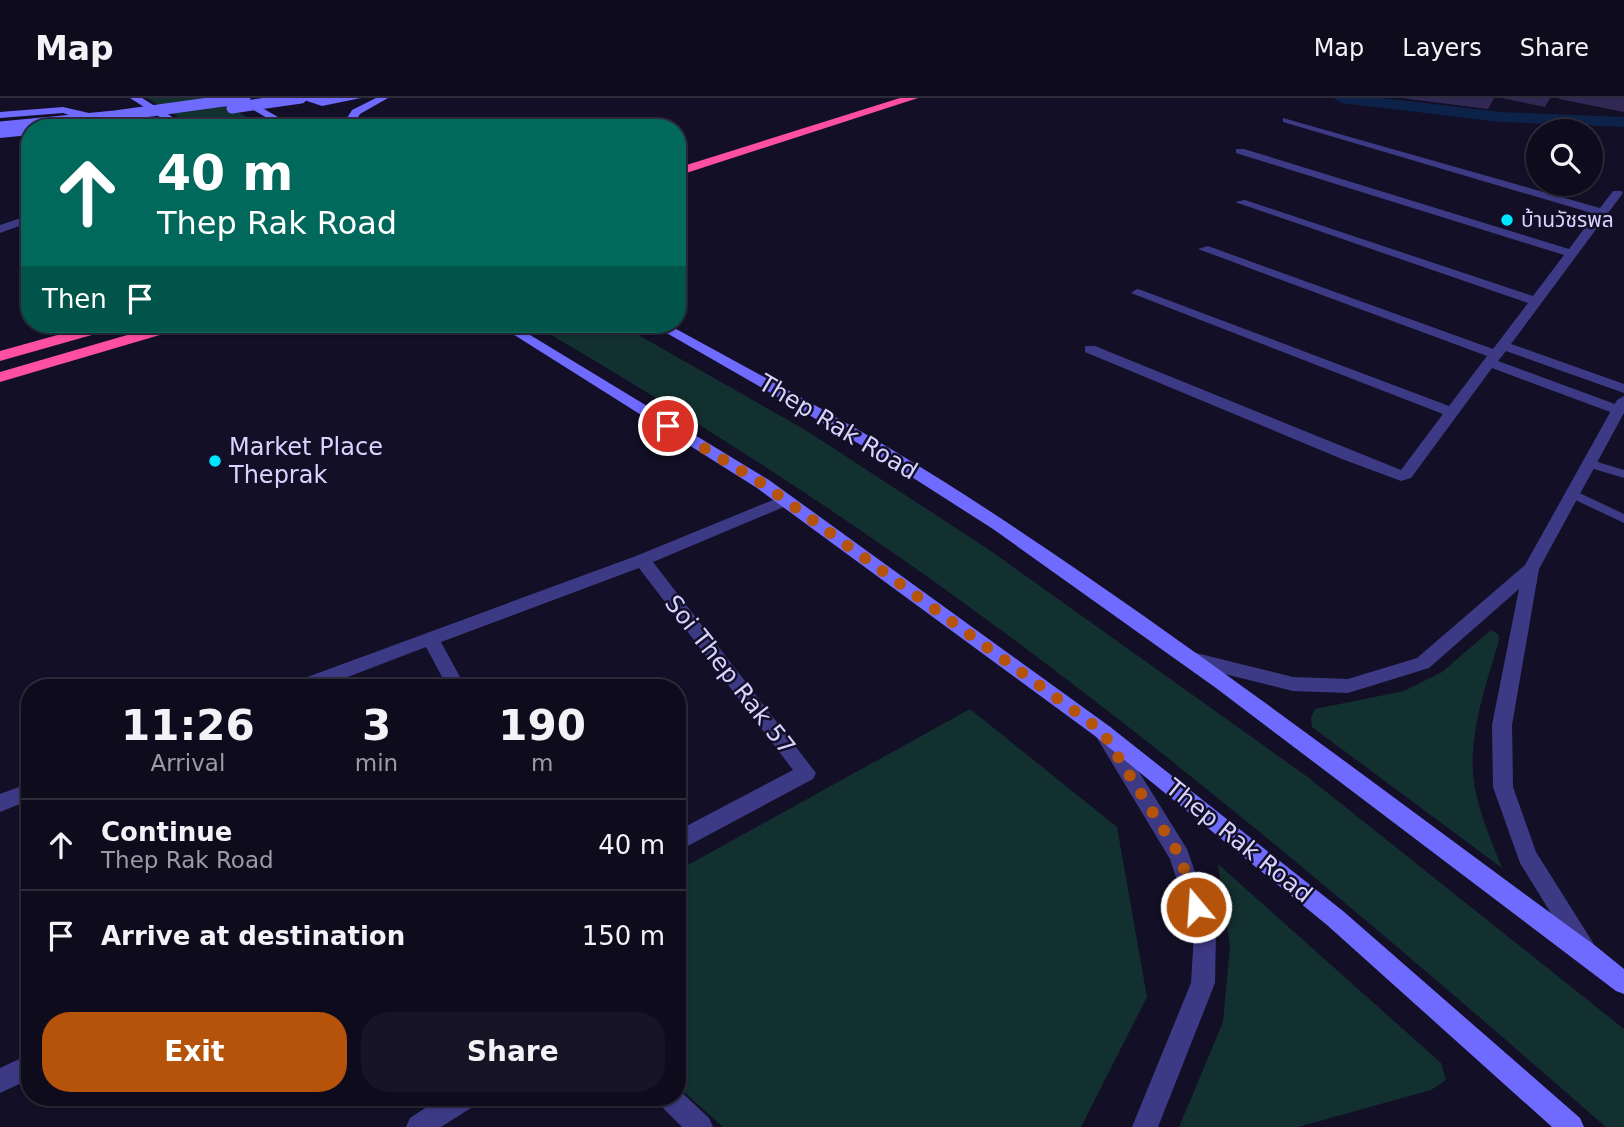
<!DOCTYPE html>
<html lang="en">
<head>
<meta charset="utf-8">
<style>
  body { margin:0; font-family:"DejaVu Sans","Noto Sans Thai",sans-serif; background:#171425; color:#f1f3f6; height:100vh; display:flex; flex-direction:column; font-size:26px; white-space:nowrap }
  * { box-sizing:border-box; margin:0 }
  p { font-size:23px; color:#9b9ba3 }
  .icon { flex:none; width:38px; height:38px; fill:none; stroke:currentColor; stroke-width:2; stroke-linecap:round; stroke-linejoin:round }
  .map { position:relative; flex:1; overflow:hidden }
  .side { position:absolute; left:21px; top:581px; width:665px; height:427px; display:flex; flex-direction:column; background:#0e0b1c; border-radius:28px; box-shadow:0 2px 5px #0004,0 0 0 2px #2e2b3b }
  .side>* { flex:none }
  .top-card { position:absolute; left:21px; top:21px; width:665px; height:214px; border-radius:28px; box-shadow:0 2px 5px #0004,0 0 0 2px #2e2b3b; background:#00695c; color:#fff; overflow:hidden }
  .fabs { position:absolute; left:1526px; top:21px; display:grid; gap:14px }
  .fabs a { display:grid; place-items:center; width:77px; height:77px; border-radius:50%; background:#0e0b1c; box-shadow:0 2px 5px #0004,0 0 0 2px #2e2b3b; font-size:35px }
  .pin { position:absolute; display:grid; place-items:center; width:60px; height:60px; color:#fff; margin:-30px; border:4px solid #fff; border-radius:50%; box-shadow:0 2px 7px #0007 }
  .me { position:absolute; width:77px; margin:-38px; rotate:342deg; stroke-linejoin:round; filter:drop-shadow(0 0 5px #0008) }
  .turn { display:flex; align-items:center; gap:24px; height:147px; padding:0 21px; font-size:32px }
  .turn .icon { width:91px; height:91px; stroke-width:2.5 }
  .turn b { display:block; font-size:49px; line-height:60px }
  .then { display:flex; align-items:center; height:66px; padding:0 21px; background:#0003; gap:14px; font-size:26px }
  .eta { display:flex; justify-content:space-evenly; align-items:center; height:119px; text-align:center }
  .eta b { font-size:42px; font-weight:700; line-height:49px }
  .button { display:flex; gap:14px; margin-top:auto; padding:14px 21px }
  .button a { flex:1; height:80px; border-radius:28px; background:#b45309; color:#fff; font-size:28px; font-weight:700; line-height:80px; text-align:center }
  .button a+a { background:#171425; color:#f1f3f6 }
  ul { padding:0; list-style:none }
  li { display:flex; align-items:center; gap:21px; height:91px; padding:0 21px; border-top:2px solid #2e2b3b }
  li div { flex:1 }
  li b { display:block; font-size:26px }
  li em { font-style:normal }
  header { display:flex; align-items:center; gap:42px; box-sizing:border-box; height:98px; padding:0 35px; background:#0e0b1c; border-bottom:2px solid #2e2b3b }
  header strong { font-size:33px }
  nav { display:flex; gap:38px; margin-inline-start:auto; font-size:24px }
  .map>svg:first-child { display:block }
  .green { fill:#12302f }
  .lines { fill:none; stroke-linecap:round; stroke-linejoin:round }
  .canal { fill:#0c2248; fill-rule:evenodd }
  .service { fill:#3d3a85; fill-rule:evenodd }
  .minor { fill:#3d3a85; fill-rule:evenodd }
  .tertiary { fill:#3d3a85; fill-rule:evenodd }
  .secondary { fill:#6f6bff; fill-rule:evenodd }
  .motorway { fill:#ff4fa3; fill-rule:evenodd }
  .secondary-bridge { stroke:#6f6bff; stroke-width:11 }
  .wall { fill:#312854 }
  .route { stroke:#b45309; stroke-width:12; stroke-dasharray:0 21.6 }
  .poi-dot { fill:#00e5ff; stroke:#130f26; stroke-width:2.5 }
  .labels { text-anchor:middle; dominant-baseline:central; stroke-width:5; stroke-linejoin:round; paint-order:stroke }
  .far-poi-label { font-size:21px; fill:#d9d4ff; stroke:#130f26; text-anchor:start }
  .street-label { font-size:24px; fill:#d9d4ff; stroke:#130f26 }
  .poi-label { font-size:24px; fill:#d9d4ff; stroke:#130f26; text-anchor:start }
</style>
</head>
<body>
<header>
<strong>Map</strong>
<nav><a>Map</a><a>Layers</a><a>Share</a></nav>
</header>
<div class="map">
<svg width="1624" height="1029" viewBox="0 0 1624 1029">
  <rect width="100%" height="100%" fill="#130f26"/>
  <g class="green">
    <path d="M147,0H213L266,30H197Z"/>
    <path d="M533,226H619L807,333L988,451L1309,680L1624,931V1029H1606C1403,852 1197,675 979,516C836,411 686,316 533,226Z"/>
    <path d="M1491,532L1498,536L1499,542C1487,584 1470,631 1473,676C1476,709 1490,739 1502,770L1312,629L1311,620L1315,611L1404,593L1442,574Z"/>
    <path d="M970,611L1117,729L1147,899L1081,1029H723L677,988V773Z"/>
    <path d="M1218,766L1441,965L1446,982L1431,992L1298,1029H1179L1223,924L1230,848Z"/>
  </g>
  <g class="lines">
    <path class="canal" d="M1333,0H1383L1500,14L1624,19V29L1500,24L1341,5Z"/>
    <g class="service">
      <path d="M1588,361L1624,372V380L1584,368L1582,365Z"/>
      <path d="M1571,391L1624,416V425L1567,398L1565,395L1567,392Z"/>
    </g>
    <g class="minor">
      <path d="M1283,20L1600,110L1613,93H1621L1623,95L1511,246L1624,286V295L1506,253L1498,263L1623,309V315H1613L1492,270L1411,380L1401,383L1342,361L1085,254V248H1095L1401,372L1443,316L1131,195L1137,191L1141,192L1449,308L1487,258L1198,151L1208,148L1493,251L1528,205L1235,104L1245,102L1533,198L1564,157L1236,55V51H1244L1569,151L1595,116L1283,24Z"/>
      <path d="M30,117V124L0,135V127Z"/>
      <path d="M785,397L791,398L793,402L791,406L653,464L816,675L813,681L684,750L677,753V733L793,672L639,470L441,544L466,590H448L426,549L319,590H289L291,585L636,458Z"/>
      <path d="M30,685V702L0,714V696Z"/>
      <path d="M30,956V981L0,995V970Z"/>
      <path d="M677,990L709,1020L713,1029H682L661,1008L658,999H677Z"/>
      <path d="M442,999H477L474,1008L441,1029H406L410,1020Z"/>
    </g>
    <g class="tertiary">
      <path d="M1624,298V315L1539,471L1512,627L1513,689L1536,754L1597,851L1594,859L1586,862L1578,859L1520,765L1493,689L1492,627L1519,491L1429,570L1348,595L1293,593L1188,567L1182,565L1179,560L1182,555L1188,553L1293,579L1348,581L1417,560L1525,467L1617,302Z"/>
      <path d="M1104,627L1111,629L1187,751L1216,835L1215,885L1158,1029H1132L1191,885L1194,835L1170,761L1094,635L1097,629Z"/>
    </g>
    <g class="secondary">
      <path d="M130,0H142L190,30H177Z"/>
      <path d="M233,0H245L297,30H284Z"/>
      <path d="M298,0H361L322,8Z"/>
      <path d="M376,0H388L360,16L351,30H341L352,12Z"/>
      <path d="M63,9L89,15L101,23L96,30H85L90,24L63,15L0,20V14Z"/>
      <path d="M30,31V37L0,40V34Z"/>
      <path d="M497,226H512L769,382L1109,628L1343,813L1580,1020L1584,1029H1552L1327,827L1095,638L757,390Z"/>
      <path d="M651,226H667C768,281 869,335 965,397C1183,538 1388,697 1597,849L1624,871V896L1616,893L1216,590L993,431L868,351Z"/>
    </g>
    <g class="motorway">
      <path d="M900,0H918L677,78V70Z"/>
      <path d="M97,226H122L120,229L0,263V253Z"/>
      <path d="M165,226H189L187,229L0,284V274Z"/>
    </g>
    <g class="secondary-bridge">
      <path d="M232,10L301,0"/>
      <path d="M0,29L115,18L245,0"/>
    </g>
  </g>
  <g class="wall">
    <path d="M1401,0H1494L1488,11Z"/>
    <path d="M1501,0H1550L1545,9Z"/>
    <path d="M1559,0H1624V14L1559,1Z"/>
  </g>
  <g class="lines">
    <path class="route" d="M668,328L763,386L1102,633L1180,758L1196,809"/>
  </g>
  <g class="poi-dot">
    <circle cx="1507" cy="122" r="7"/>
    <circle cx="215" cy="363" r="7"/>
  </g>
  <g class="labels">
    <g class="far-poi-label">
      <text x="1521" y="122">บ้านวัชรพล</text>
    </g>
    <g class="street-label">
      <text transform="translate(838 329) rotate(31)">Thep Rak Road</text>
      <text transform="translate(730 577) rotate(52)">Soi Thep Rak 57</text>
      <text transform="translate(1239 743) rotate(39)">Thep Rak Road</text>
    </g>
    <g class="poi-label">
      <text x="229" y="349">Market Place<tspan x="229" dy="28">Theprak</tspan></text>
    </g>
  </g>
</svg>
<div class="fabs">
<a><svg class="icon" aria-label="search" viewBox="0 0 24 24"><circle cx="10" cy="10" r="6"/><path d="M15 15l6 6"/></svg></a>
</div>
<div class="pin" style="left:668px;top:328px;background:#d93025"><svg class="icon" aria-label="arrive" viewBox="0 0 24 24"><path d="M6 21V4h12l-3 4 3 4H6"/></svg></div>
<svg class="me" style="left:1196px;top:809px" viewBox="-20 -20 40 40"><circle r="17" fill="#b45309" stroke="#fff" stroke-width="3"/><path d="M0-11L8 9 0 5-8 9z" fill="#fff"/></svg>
<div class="top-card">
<div class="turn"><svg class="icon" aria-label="ahead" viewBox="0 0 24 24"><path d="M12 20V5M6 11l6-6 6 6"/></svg><div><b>40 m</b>Thep Rak Road</div></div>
<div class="then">Then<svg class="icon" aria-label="arrive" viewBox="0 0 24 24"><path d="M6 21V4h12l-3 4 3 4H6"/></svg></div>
</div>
<section class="side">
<div class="eta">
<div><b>11:26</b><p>Arrival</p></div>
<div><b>3</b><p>min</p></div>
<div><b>190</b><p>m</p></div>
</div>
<ul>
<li><svg class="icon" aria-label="ahead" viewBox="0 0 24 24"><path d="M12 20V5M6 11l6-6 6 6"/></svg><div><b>Continue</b><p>Thep Rak Road</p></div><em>40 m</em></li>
<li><svg class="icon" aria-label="arrive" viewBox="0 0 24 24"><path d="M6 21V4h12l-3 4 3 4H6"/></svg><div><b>Arrive at destination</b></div><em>150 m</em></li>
</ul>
<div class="button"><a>Exit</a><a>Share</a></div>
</section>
</div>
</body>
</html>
